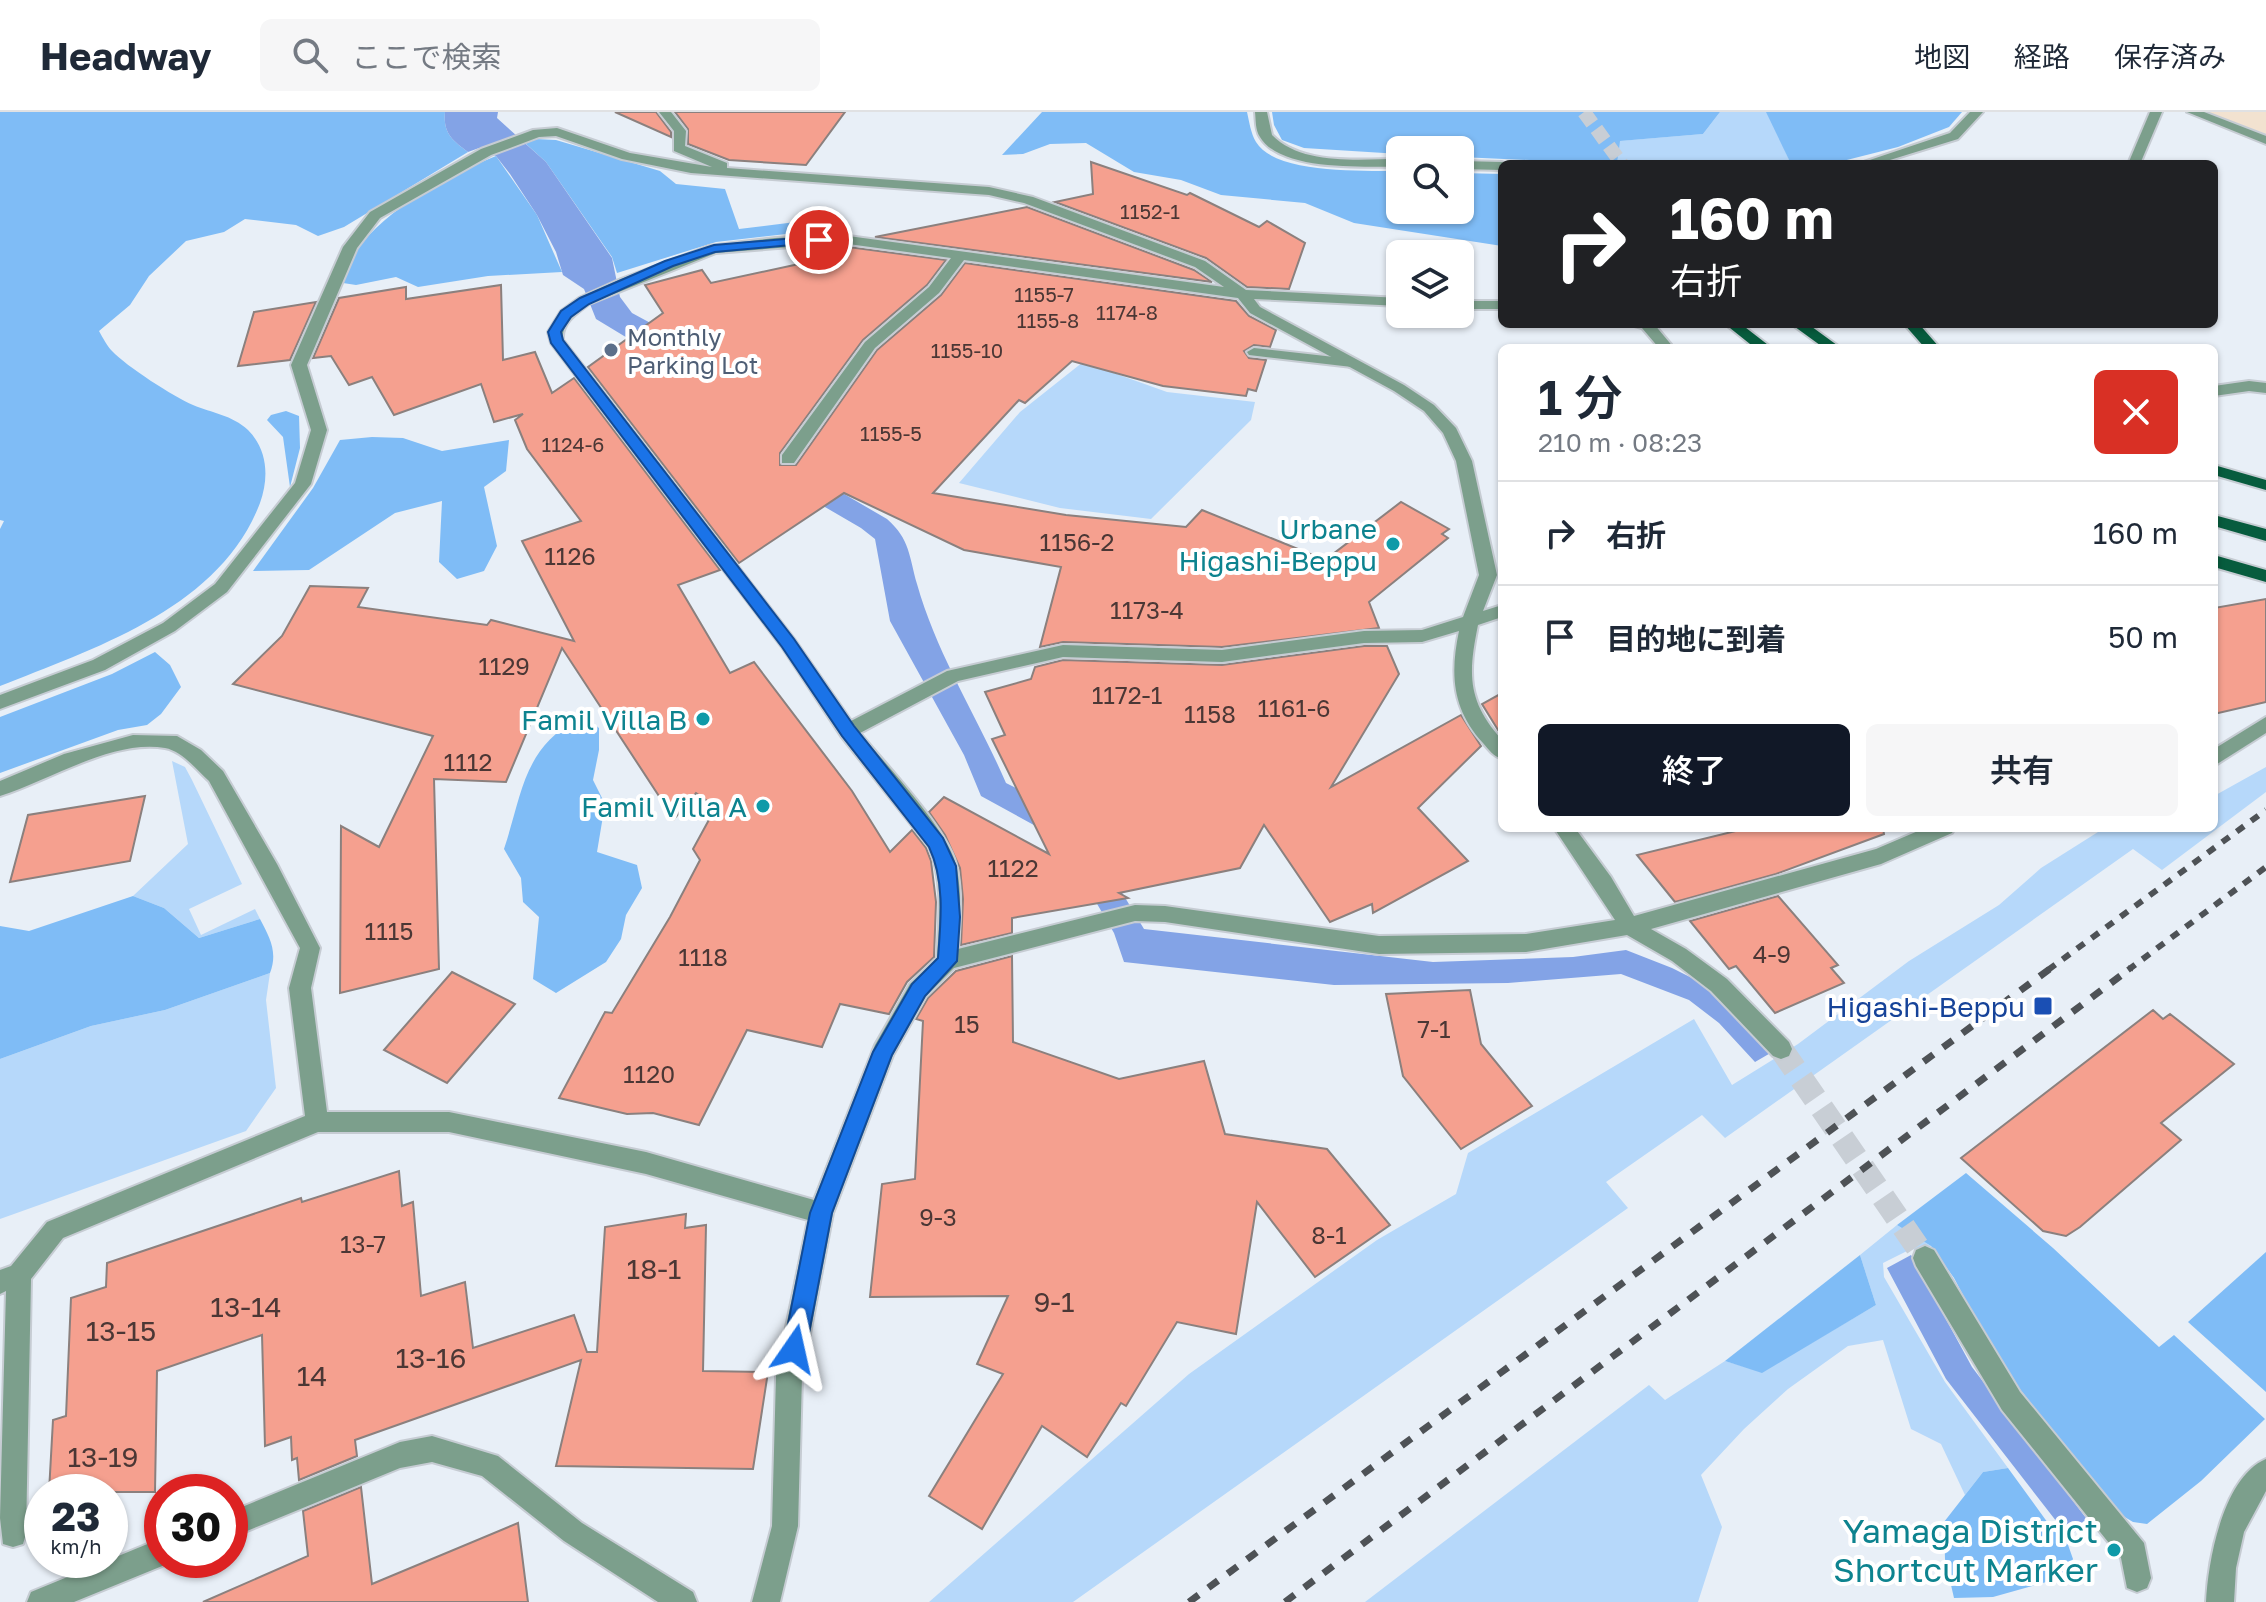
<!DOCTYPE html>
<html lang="ja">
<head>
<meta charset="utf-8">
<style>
  body { margin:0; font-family:"Golos Text","Noto Sans JP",sans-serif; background:#f6f6f7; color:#1f2937; height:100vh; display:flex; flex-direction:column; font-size:30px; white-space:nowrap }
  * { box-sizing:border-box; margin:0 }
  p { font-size:26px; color:#747a83 }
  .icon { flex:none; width:44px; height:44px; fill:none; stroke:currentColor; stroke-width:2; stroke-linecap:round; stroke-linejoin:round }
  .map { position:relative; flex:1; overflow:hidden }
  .drawer { position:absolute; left:1498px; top:232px; width:720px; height:488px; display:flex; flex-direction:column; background:#fff; border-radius:12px; box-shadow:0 2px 6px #0004 }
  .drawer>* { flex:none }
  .guide { position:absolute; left:1498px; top:48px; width:720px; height:168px; border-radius:12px; box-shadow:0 2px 6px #0004; background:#202124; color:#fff; overflow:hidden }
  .tools { position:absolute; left:1386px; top:24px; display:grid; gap:16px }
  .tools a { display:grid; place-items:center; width:88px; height:88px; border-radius:12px; background:#fff; box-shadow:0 2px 6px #0004; font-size:40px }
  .speed { position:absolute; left:24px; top:1362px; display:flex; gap:16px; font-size:40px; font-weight:700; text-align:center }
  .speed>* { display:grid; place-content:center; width:104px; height:104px; border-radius:50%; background:#fff; box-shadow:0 2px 6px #0004; line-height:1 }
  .speed small { font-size:20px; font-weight:400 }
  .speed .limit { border:12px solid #d22; background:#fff; color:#111 }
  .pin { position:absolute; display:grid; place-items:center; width:68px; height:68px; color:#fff; margin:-34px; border:4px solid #fff; border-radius:50%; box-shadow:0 2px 8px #0007 }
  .me { position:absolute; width:88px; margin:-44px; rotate:11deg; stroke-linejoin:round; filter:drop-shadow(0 0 6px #0008) }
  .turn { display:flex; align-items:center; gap:28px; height:168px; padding:0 40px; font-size:36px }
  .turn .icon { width:104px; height:104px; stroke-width:2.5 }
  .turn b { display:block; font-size:56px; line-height:68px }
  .round { display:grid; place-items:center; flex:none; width:84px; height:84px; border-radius:12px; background:#f6f6f7 }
  .summary { display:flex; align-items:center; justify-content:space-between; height:136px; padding:0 40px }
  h1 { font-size:48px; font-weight:600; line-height:60px }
  .cta { display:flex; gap:16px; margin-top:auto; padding:16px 40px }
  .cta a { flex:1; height:92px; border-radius:12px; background:#111827; color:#fff; font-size:32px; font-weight:600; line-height:92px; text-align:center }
  .cta a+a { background:#f6f6f7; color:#1f2937 }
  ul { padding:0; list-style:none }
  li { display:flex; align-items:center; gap:24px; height:104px; padding:0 40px; border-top:2px solid #e0e1e3 }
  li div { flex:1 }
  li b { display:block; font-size:30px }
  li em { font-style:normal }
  header { display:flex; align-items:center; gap:48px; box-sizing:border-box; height:112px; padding:0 40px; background:#fff; border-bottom:2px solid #e0e1e3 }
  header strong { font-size:38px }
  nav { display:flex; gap:44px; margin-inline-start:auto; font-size:28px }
  .search { width:560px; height:72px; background:#f6f6f7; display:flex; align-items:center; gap:20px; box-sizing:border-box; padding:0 28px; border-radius:12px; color:#747a83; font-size:30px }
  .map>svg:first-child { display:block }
  .education { fill:#f2e2d0 }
  .green { fill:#b6d8fa }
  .forest { fill:#7fbcf6 }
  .water { fill:#83a3e6 }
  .building { fill:#f5a08f; stroke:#8b807e; stroke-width:2 }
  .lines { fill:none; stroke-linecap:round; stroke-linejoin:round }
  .street-tunnel { stroke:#c8ced5; stroke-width:24; stroke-dasharray:24 12; stroke-linecap:butt }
  .primary-tunnel { stroke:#c8ced5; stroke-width:14; stroke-dasharray:14 7; stroke-linecap:butt }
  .lane-casing { stroke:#c6ccd3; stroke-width:4 }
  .street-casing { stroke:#c6ccd3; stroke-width:4 }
  .primary-casing { stroke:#c6ccd3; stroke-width:4 }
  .lane { fill:#7c9f8c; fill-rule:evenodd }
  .street { fill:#7c9f8c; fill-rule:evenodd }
  .primary { fill:#075c3e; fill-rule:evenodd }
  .rail-far1 { stroke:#4e5256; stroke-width:6; stroke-dasharray:9 9; stroke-linecap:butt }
  .rail { stroke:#4e5256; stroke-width:7; stroke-dasharray:12 12; stroke-linecap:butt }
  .route { fill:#1a73e8; stroke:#114b97; stroke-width:2 }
  .service-dot { fill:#5c6f8a; stroke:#fff; stroke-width:3 }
  .culture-dot { fill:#0f9aa8; stroke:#fff; stroke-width:3 }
  .transit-dot { fill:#1a4fb4; stroke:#fff; stroke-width:3 }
  .labels { text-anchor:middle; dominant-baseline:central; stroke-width:8; stroke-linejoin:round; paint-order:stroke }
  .far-number-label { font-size:20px; fill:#4b3735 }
  .far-service-label { font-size:24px; fill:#4e5e75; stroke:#fff; text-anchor:start }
  .number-label { font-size:24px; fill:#4b3735 }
  .culture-label { font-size:28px; fill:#0d838f; stroke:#fff; text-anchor:end }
  .transit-label { font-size:28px; fill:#164399; stroke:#fff; text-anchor:end }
  .near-number-label { font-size:28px; fill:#4b3735 }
  .near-culture-label { font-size:34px; fill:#0d838f; stroke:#fff; text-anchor:end }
</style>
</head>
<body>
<header>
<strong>Headway</strong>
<div class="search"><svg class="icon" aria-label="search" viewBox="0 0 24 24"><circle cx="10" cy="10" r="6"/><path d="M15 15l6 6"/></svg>ここで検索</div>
<nav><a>地図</a><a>経路</a><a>保存済み</a></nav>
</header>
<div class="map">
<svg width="2266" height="1490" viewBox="0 0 2266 1490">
  <rect width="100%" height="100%" fill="#e8eff7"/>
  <path class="education" d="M2208,0H2266V22Z"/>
  <g class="green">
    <path d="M1720,0H1768L1791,52H1617L1619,29L1703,22Z"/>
    <path d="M1083,250L1167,280L1255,290L1251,308L1151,407L1060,396L959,371L1020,300Z"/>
    <path d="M172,649L185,655L192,668L242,772L189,797L201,823L255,797L260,807L199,826L164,796L133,784L188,732Z"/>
    <path d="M2266,655V680L2162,758L2133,737L1725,1026L1702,1003L1606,1070L1628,1096L1073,1490H929L1189,1262L1377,1128L1456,1082L1468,1041L1694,907L1732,973L1798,932L1909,849L1999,793L2041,756L2098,720L2116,716H2214V684Z"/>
    <path d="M270,861L266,888L276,976L246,1019L0,1107V947L91,914L165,898Z"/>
    <path d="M1897,1113L1931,1134L1909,1138L1883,1151L1884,1165L1945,1270L2008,1356L1983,1360L1965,1383L1941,1332L1911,1317L1883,1228L1848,1234L1788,1277L1744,1317L1701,1363L1722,1415L1698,1490H1365L1649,1273L1665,1288L1725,1249L1762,1260L1876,1193L1860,1143Z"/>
  </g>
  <g class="forest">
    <path d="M0,0H445C443,21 452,28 468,40L344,115L318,124L296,113L245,107L224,120L186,129L149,164L130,193L99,219C103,226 107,234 112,239C126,254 174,285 193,293C212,301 232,303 248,318C268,338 269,366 260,391C220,496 95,536 0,574V417L4,409L0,408Z"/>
    <path d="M1042,0H1247C1249,9 1251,22 1256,30C1276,63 1365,58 1400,59V98H1460V61L1502,62V134L1354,111L1305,91L1221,83L1181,68L1134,60L1086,31L1050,32L1023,42L1002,43Z"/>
    <path d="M1272,0H1720L1703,22L1620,29L1617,52L1460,45V38H1400V42L1304,36L1282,28L1274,13Z"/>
    <path d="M1766,0H1962L1949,15L1898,35L1831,52H1791Z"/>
    <path d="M536,27L556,28L660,59L676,72L725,77L739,117L835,105L840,114L835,120L795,121L716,130L617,161L612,145L546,50L525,31Z"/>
    <path d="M496,44L537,103L562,160L488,164L418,175L396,165L356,173L343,171C348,160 352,146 358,137C384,98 453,61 496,44Z"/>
    <path d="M286,299L299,304L300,336L290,375L283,325L267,308L271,303Z"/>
    <path d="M372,325L403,326L442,339L509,328L506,359L484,375L497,434L484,459L457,467L439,450L442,389L395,401L309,458L253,459L313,376L340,328Z"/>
    <path d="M155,540L170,553L181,575L161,602L147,613L118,618L0,661V605L112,562Z"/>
    <path d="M578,607L590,609L599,616V638L593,668L605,692L597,740L637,753L642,776L626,803L621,827L606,850L556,881L533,867L539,805L523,790L521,766L504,737C522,683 523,636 578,607Z"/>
    <path d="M133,784L164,796L199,826L260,807C270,826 278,840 270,861L165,898L91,914L0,947V814L29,819Z"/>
    <path d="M1966,1061L2053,1136L2159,1235L2174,1223L2265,1307L2201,1369L2147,1412L2133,1410L2118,1401L1999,1251L1954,1166L1931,1134L1897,1113Z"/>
    <path d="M2266,1140V1280L2188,1210Z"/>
    <path d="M1860,1143L1876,1193L1762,1261L1725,1249Z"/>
    <path d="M2008,1356L2053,1418L2067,1430L2073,1447L2064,1465L1993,1485L1954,1486L1945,1447L1944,1410L1983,1360Z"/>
  </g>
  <g class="water">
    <path d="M445,0H498L497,6L546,50L612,146L620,185L632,201L693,234L758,332L887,407C910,427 909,444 917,472C937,543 977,604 1006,671L1077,706L1144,817L1433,850L1573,845L1626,838L1672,856L1710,875L1774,939L1755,950L1719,911L1689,888L1621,862L1508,871L1334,873L1124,850L1114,821L1075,754L1052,723L981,684L964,643L890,509L875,427L861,416L734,342L634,230L596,207L584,177L563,163L556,140L537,103L510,62L496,44L479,36L468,40C452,28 443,21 445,0Z"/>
    <path d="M1911,1143L1972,1255L2092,1414L2067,1423L1946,1267L1887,1156Z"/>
  </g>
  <g class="building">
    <path d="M615,0H656L671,20V25Z"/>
    <path d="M675,0H845L806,53L729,48L688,32V17Z"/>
    <path d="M1091,50L1187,83L1190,81L1259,115L1267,109L1305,131L1289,177L1247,175L1206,146L1055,90L1093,82Z"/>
    <path d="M1027,95L1194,158L1212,170L875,125Z"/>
    <path d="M841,134L946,148L927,173L863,228L780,341V353H796L877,238L941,183L965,151L1236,189L1249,204L1276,218L1270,235L1254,233L1244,239L1249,246L1266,248L1256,279L1248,277L1246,284L1163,274L1072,249L1025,291L1019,288L933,381L1066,403L1186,415L1202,398L1325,448L1401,390L1449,417L1442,422L1448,426L1369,490L1379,516L1222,535L1063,530L1040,535L1061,455L964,438L844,381L739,451L588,255L663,201L645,173L702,158L711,171L799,152L794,140Z"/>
    <path d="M501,173L503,248L535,240L552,281L574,266L720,458L678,473L730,561L754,550L852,679L890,740L912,718L926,736L931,749L936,790L934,845L907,870L889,902L840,892L822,935L747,918L699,1013L653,1001L627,1002L559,986L605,900L612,901L670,805L700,748L693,737L716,695L696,681L674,707L562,536L506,670L434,667L439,857L340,881L341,714L379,735L433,624L233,572L282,524L310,474L368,476L358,495L487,513L491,508L574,529L522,429L581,409L527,337L515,308L523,302L494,310L481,272L394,303L372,265L349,273L331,244L313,246L339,186L406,175V187Z"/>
    <path d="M316,190L290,248L238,254L254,200Z"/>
    <path d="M2266,487V590L2214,602V496Z"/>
    <path d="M1364,534H1387L1399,562L1331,675L1461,603L1481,634L1418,696L1468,749L1373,801L1372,792L1330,810L1264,713L1240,756L1119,781L1128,786L1012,806V821L961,833L963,787L960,756L945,723L929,700L944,685L1049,742L992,627L1005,623L985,580L1031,567L1035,555L1063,548L1222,553Z"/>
    <path d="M1502,581V614L1498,618L1482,592Z"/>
    <path d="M145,684L130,749L10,770L28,703Z"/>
    <path d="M1748,716H1883L1884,722L1776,762L1675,790L1637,743Z"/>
    <path d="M1778,784L1838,853L1831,856L1844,871L1775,901L1736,854L1729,857L1690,809Z"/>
    <path d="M1012,844L1013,930L1119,967L1204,949L1225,1022L1327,1037L1390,1113L1315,1165L1257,1090L1236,1222L1177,1210L1126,1294L1121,1291L1087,1345L1042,1314L982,1417L929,1384L1003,1262L977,1252L1008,1184L870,1185L882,1072L915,1067L923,909L916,907L928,886L956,859Z"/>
    <path d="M452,860L515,892L447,971L384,938Z"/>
    <path d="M1470,878L1481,932L1532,994L1461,1037L1403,964L1386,882Z"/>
    <path d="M2153,898L2163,907L2170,902L2234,952L2161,1011L2181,1028L2080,1115L2066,1124L2043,1119L1961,1046Z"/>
    <path d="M399,1059L402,1094L413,1090L421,1184L465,1170L473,1236L574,1203L587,1240H597L605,1115L686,1102L685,1116L706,1113L703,1259L768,1260L753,1357L556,1354L581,1248L355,1328L357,1344L299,1368L297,1346L292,1348L291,1325L265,1334L262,1223L157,1259L155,1380H49L53,1308L66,1304L71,1186L106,1175L107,1151L301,1086L302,1090Z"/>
    <path d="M361,1375L372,1472L518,1411L528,1490H203L308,1444L303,1399Z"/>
  </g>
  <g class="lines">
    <path class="street-tunnel" d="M1781,937L1925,1146"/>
    <path class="primary-tunnel" d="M1584,0L1622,52"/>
    <defs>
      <g id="lane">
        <path d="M1254,236L1352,247L1359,251L1352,255L1249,243L1247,240Z"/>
        <path d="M2249,269L2266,271V281L2249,279L2214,284V274Z"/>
      </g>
      <g id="street">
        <path d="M659,0H671L686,19L685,34L727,51V56L989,75L1033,85L1205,149L1246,178L1400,186V194L1254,187L1260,195L1404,273L1434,293L1456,316L1472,349L1497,463L1483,499L1502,493V505L1478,513C1468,562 1467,589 1502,628V647C1493,644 1489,638 1483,631C1452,597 1450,562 1459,519L1422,530L1364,531L1222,550L1063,545L958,569L860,621C885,652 951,720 957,757C962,783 960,811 958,837L1135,793L1165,794L1379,824L1526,822L1615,808L1554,716H1575L1611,765L1634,804L1876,737L1925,716H1955L1952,721L1881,752L1651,817L1686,837L1727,867L1789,930L1792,937L1789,944L1781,947L1773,944L1711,879L1672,849L1627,823L1526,840L1379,842L1165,810L1135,809L954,856L926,884L893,943L833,1101L802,1264L798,1414L780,1490H752L772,1414L776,1264L808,1108L646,1062L449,1020H318L63,1126L31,1167L26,1422L23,1432L13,1435L3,1432L0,1406L6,1179L0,1182V1158L11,1154L47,1110L305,1004L289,876L300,836L209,669C197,658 182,639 165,636C112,627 49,669 0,684V669L64,642L133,623L177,624L201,638L223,659L277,752L320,836L311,876L327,1000H449L646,1040L814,1088L875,933L910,872L937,846C939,809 944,770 929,735L841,624L782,535L551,231L548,220L561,199L579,186L621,167L709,134L775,126L841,123L1224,175L1195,155L1024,91L989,83L691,61L622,47L556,24L539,25L491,43L380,106L357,136L307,253L327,318L311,372L227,480L175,519L105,558L0,597V583L93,548L163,511L215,472L295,371L311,318L291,253L343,135L370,100L481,37L533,18L557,16L630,41L712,55L674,39V19ZM841,131L951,146L929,175L865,230L782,343V351H794L875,236L939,181L964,148L1238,186L1250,201L1394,279L1424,299L1443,321L1456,349L1479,463L1463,505L1422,518L1364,519L1222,538L1063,533L947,559L851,609L794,527L563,228C561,211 577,201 589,192L716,141Z"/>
        <path d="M1255,0H1267L1272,23C1302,54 1360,47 1400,47V55C1364,54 1281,60 1260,25C1255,18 1256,8 1255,0Z"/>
        <path d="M1970,0H1983L1958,27L1877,52H1858L1950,21Z"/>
        <path d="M2150,0H2162L2140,52H2128Z"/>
        <path d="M2187,0H2204L2266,24V32Z"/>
        <path d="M1460,49L1502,50L1507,52H1502V58L1460,57Z"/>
        <rect x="1460" y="189" width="42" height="8"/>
        <path d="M1627,212H1654L1674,236H1659L1642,216Z"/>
        <path d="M2266,605V621L2214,654V637Z"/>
        <path d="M1925,1134L1934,1138L2020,1280L2144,1431L2151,1466L2147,1476L2137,1480L2127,1476L2121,1446L2002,1298L1916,1154L1913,1146L1916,1138Z"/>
        <path d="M432,1324L498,1344L582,1411L693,1480L697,1490H658L564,1429L482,1364L432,1350L400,1356L230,1426V1400L400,1330Z"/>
        <path d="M2266,1347V1379L2244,1420L2236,1456L2234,1490H2206C2208,1449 2223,1365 2266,1347Z"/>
        <path d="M162,1426V1448L172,1450L74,1490H27L31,1480Z"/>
      </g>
      <g id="primary">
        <path d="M1725,212H1741L1772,236H1755Z"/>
        <path d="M1791,212H1808L1841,236H1824Z"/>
        <path d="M1904,212H1919L1940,236H1925Z"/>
        <path d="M2214,353L2266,368V378L2214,363Z"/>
        <path d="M2214,403L2266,417V429L2214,414Z"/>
        <path d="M2214,443L2266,458V470L2214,455Z"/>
      </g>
    </defs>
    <use href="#lane" class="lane-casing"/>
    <use href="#street" class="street-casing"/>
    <use href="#primary" class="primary-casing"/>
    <use href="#lane" class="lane"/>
    <use href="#street" class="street"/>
    <use href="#primary" class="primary"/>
    <g class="rail-far1">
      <path d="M2048,858L2266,698"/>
      <path d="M2128,858L2266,755"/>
    </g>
    <g class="rail">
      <path d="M1189,1490L2051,856"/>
      <path d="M1285,1490L2131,856"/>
    </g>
  </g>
  <path class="route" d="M819,124L825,128L823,130L715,140L673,154L589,192L571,205L561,220L563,228L794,527L854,614L943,726L956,754L960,805L957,849L925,884L892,943L832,1101L806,1237L802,1245L794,1249L786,1245L783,1237L810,1101L873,940L912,872L938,846C941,808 945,769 929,735L842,624L782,535L551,231L548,220L561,199L580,186L665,149L714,133Z"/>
  <circle class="service-dot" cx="611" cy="238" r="8"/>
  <g class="culture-dot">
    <circle cx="1393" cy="432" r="8"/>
    <circle cx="703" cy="607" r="8"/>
    <circle cx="763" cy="694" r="8"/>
    <circle cx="2114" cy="1438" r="8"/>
  </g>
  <rect class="transit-dot" x="2033" y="884" width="20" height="20" rx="4"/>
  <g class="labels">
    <g class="far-number-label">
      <text x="1150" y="99">1152-1</text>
      <text x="1044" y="182">1155-7</text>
      <text x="1127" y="200">1174-8</text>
      <text x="1048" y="208">1155-8</text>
      <text x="967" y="238">1155-10</text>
      <text x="891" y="321">1155-5</text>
      <text x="573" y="332">1124-6</text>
    </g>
    <g class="far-service-label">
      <text x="627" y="224">Monthly<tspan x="627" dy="28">Parking Lot</tspan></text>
    </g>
    <g class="number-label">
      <text x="1077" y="429">1156-2</text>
      <text x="570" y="443">1126</text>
      <text x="1147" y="497">1173-4</text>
      <text x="504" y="553">1129</text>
      <text x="1127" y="582">1172-1</text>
      <text x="1294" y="595">1161-6</text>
      <text x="1210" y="601">1158</text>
      <text x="468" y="649">1112</text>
      <text x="1013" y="755">1122</text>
      <text x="389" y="818">1115</text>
      <text x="1772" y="841">4-9</text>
      <text x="703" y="844">1118</text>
      <text x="967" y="911">15</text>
      <text x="1434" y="916">7-1</text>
      <text x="649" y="961">1120</text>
      <text x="938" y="1104">9-3</text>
      <text x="1329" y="1122">8-1</text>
      <text x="363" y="1131">13-7</text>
    </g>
    <g class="culture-label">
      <text x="1377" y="416">Urbane<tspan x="1377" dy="32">Higashi-Beppu</tspan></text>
      <text x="687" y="607">Famil Villa B</text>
      <text x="747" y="694">Famil Villa A</text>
    </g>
    <g class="transit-label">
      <text x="2025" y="894">Higashi-Beppu</text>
    </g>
    <g class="near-number-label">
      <text x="654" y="1156">18-1</text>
      <text x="1054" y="1189">9-1</text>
      <text x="246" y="1194">13-14</text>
      <text x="121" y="1218">13-15</text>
      <text x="431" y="1245">13-16</text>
      <text x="312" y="1263">14</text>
      <text x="103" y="1344">13-19</text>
    </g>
    <g class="near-culture-label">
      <text x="2098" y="1418">Yamaga District<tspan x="2098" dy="39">Shortcut Marker</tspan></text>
    </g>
  </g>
</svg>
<div class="tools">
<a><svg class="icon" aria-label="search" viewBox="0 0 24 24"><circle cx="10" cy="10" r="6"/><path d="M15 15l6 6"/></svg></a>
<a><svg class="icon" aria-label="layers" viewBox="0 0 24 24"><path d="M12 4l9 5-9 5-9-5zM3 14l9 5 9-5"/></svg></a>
</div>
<div class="speed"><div>23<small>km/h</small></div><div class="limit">30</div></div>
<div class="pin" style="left:819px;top:128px;background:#d93025"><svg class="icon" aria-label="arrive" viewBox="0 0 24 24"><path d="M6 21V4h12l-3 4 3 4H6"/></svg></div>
<svg class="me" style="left:794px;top:1237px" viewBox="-20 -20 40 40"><path d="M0-17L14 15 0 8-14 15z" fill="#1a73e8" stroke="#fff" stroke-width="4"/></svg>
<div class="guide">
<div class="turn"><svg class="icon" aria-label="right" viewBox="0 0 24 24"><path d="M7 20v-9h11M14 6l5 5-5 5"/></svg><div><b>160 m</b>右折</div></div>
</div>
<section class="drawer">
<div class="summary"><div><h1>1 分</h1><p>210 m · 08:23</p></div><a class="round" style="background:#d93025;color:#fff"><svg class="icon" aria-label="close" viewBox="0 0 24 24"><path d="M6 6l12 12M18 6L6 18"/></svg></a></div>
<ul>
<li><svg class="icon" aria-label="right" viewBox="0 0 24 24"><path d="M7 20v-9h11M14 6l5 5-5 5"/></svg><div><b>右折</b></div><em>160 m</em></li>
<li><svg class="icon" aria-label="arrive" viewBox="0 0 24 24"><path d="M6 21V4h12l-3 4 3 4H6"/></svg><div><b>目的地に到着</b></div><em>50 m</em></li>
</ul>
<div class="cta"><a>終了</a><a>共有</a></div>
</section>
</div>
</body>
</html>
